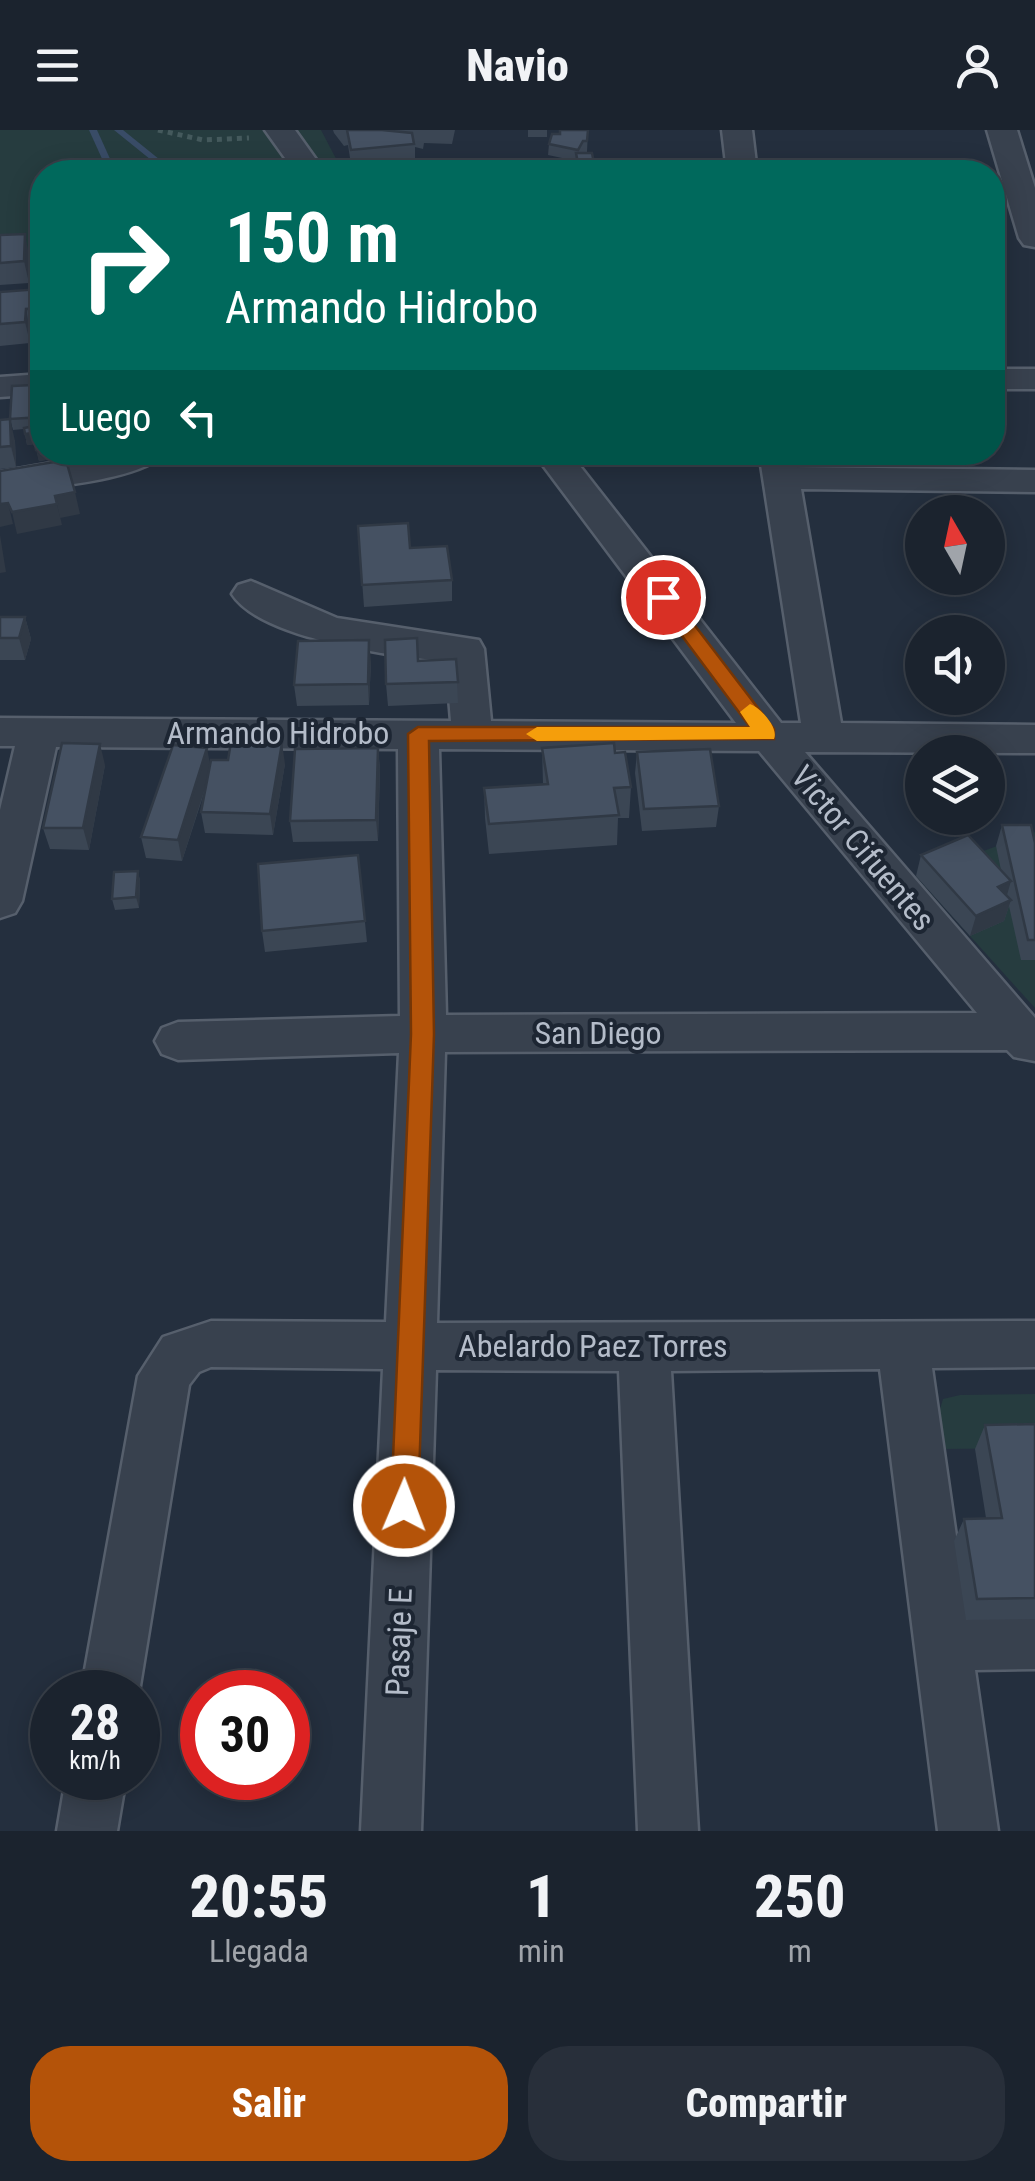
<!DOCTYPE html>
<html lang="es">
<head>
<meta charset="utf-8">
<style>
  body { margin:0; font-family:"Roboto Condensed",sans-serif; background:#282f3a; color:#f1f3f6; height:100vh; display:flex; flex-direction:column; font-size:38px; white-space:nowrap }
  * { box-sizing:border-box; margin:0 }
  p { font-size:32px; color:#a0a4aa }
  .icon { flex:none; width:55px; height:55px; fill:none; stroke:currentColor; stroke-width:2; stroke-linecap:round; stroke-linejoin:round }
  .map { position:relative; height:1701px; overflow:hidden }
  .drawer { display:flex; flex-direction:column; background:#1b232e; flex:1 }
  .drawer>* { flex:none }
  .hud { position:absolute; left:30px; top:30px; width:975px; height:305px; border-radius:40px; box-shadow:0 5px 25px #0003,0 0 0 2px #39404a; background:#00695c; color:#fff; overflow:hidden }
  .needle { width:65px; rotate:351deg }
  .controls { position:absolute; left:905px; top:365px; display:grid; gap:20px }
  .controls a { display:grid; place-items:center; width:100px; height:100px; border-radius:50%; background:#1b232e; box-shadow:0 5px 25px #0003,0 0 0 2px #39404a; font-size:50px }
  .speed { position:absolute; left:30px; top:1540px; display:flex; gap:20px; font-size:50px; font-weight:700; text-align:center }
  .speed>* { display:grid; place-content:center; width:130px; height:130px; border-radius:50%; background:#1b232e; box-shadow:0 5px 25px #0003,0 0 0 2px #39404a; line-height:1 }
  .speed small { font-size:25px; font-weight:400 }
  .speed .limit { border:15px solid #d22; background:#fff; color:#111 }
  .pin { position:absolute; display:grid; place-items:center; width:85px; height:85px; color:#fff; margin:-42px; border:5px solid #fff; border-radius:50%; box-shadow:0 2px 10px #0007 }
  .me { position:absolute; width:110px; margin:-55px; rotate:1deg; stroke-linejoin:round; filter:drop-shadow(0 0 8px #0008) }
  .turn { display:flex; align-items:center; gap:35px; height:210px; padding:0 30px; font-size:45px }
  .turn .icon { width:130px; height:130px; stroke-width:2.5 }
  .turn b { display:block; font-size:70px; line-height:85px }
  .then { display:flex; align-items:center; height:95px; padding:0 30px; background:#0003; gap:20px; font-size:38px }
  .eta { display:flex; justify-content:space-evenly; align-items:center; height:170px; text-align:center }
  .eta b { font-size:60px; font-weight:800; line-height:70px }
  .button { display:flex; gap:20px; margin-top:auto; padding:20px 30px }
  .button a { flex:1; height:115px; border-radius:40px; background:#b45309; color:#fff; font-size:40px; font-weight:800; line-height:115px; text-align:center }
  .button a+a { background:#282f3a; color:#f1f3f6 }
  header { display:flex; justify-content:space-between; align-items:center; height:130px; padding:0 30px; background:#1b232e; font-size:45px; font-weight:800 }
  .map>svg:first-child { display:block }
  .green { fill:#263c3f }
  .lines { fill:none; stroke-linecap:round; stroke-linejoin:round }
  .stream { fill:#394c67; fill-rule:evenodd }
  .minor-casing { stroke:#565f6c; stroke-width:5 }
  .path { stroke:#44595c; stroke-width:5; stroke-dasharray:5 5; stroke-linecap:butt }
  .minor { fill:#38414e; fill-rule:evenodd }
  .wall { fill:#3b4654 }
  .shaded-wall { fill:#303945 }
  .building { fill:#455162; stroke:#303945; stroke-width:2.5 }
  .route { fill:#b45309; stroke:#753606; stroke-width:2.5 }
  .slow { fill:#f59e0b }
  .labels { text-anchor:middle; dominant-baseline:central; stroke-width:8; stroke-linejoin:round; paint-order:stroke }
  .street-label { font-size:32px; fill:#b4bcc9; stroke:#1d2633 }
</style>
</head>
<body>
<header><svg class="icon" aria-label="menu" viewBox="0 0 24 24"><path d="M4 6h16M4 12h16M4 18h16"/></svg>Navio<svg class="icon" aria-label="person" viewBox="0 0 24 24"><circle cx="12" cy="8" r="4"/><path d="M4 21q1-7 8-7t8 7"/></svg></header>
<div class="map">
<svg width="1035" height="1701" viewBox="0 0 1035 1701">
  <rect width="100%" height="100%" fill="#242f3e"/>
  <g class="green">
    <path d="M0,0H321L343,42H42V121L0,123Z"/>
    <path d="M167,323H261V329L166,334Z"/>
    <path d="M1035,702V878L916,746Z"/>
    <path d="M1035,1264V1318L941,1319L938,1286L943,1269L960,1265Z"/>
  </g>
  <g class="lines">
    <g class="stream">
      <path d="M89,0H97L116,42H108Z"/>
      <path d="M114,0H123L175,42H166Z"/>
    </g>
    <defs>
      <g id="minor">
        <path d="M265,0H295L325,42H295Z"/>
        <path d="M722,0H752L757,42H727Z"/>
        <path d="M987,0H1017L1035,58V117L1024,115L1019,108Z"/>
        <rect x="992" y="239" width="43" height="20"/>
        <path d="M42,244V264L0,267V247Z"/>
        <path d="M115,322H165C146,351 35,358 0,364V342Z"/>
        <path d="M533,322H569L781,593H801L759,322H795L797,337L1035,340V362L801,359L841,593L1035,595V623L805,622L1035,888V931L1014,927L1007,920L445,922L437,1193L1035,1191V1237L932,1238L967,1483L1035,1481V1539L975,1540L998,1701H938L880,1239L671,1241L698,1701H638L619,1241L436,1240L421,1701H361L383,1239L211,1237L199,1242L189,1255L139,1562L138,1566V1562H81L138,1246L163,1207L211,1191L386,1192L399,923L178,930L162,924L155,911L162,898L178,892L400,886L398,619L56,617L22,771L15,783L0,788V680L15,616H0V588L451,591L446,531C396,527 260,509 232,464L238,455L251,451L337,488L479,510L484,519L491,591L736,593ZM439,619L759,621L977,883L446,885Z"/>
        <path d="M66,1648H126L117,1701H57Z"/>
      </g>
    </defs>
    <use href="#minor" class="minor-casing"/>
    <path class="path" d="M158,0L203,10L249,8"/>
    <use href="#minor" class="minor"/>
  </g>
  <g class="wall">
    <path d="M333,0H455L452,14L424,13L423,19L415,17V35L352,41L348,15L344,16L334,3Z"/>
    <rect x="528" y="0" width="19" height="7"/>
    <path d="M550,0H588L587,22L582,23L595,38L594,42H578L576,31L548,25L549,14L560,4V0Z"/>
    <path d="M0,105L29,125V153L0,155Z"/>
    <path d="M42,120V153H37L35,142Z"/>
    <path d="M0,162L42,175V212L33,213L30,200V213L0,216Z"/>
    <path d="M33,255L35,273H42V298H40L41,303L79,325L39,331L35,314L27,315L24,299L13,300L10,289Z"/>
    <path d="M0,290L15,311L16,337L0,339Z"/>
    <path d="M92,322H127V323L93,326Z"/>
    <path d="M358,396L410,418L452,450V471L364,477Z"/>
    <path d="M0,487H25L31,509L25,530H0Z"/>
    <path d="M456,529L458,573L388,576L386,554L418,531Z"/>
    <path d="M371,532L369,575L297,576L294,555Z"/>
    <path d="M378,618L380,639L378,711L293,712L290,691Z"/>
    <path d="M542,618L615,623L631,657L629,688H618L617,715L489,724L485,688L484,658L543,654Z"/>
    <path d="M637,622L719,676L716,697L642,701L635,643Z"/>
    <path d="M210,634H285L273,705L205,703L201,682L206,657L182,731L146,728L141,707Z"/>
    <path d="M105,635L89,720L50,719L43,698Z"/>
    <path d="M1002,695L1035,713V830H1021L1009,776L1004,791L970,806L916,746L921,725L1001,740L996,716Z"/>
    <path d="M358,725L367,812L265,822L262,801Z"/>
    <path d="M138,741L140,751L139,778L115,780L112,769Z"/>
    <path d="M1035,1294V1489L966,1490L954,1411L964,1389L986,1388L975,1319L985,1295Z"/>
  </g>
  <g class="shaded-wall">
    <path d="M25,104L29,125V153L24,131Z"/>
    <path d="M39,159L42,175V196L39,178Z"/>
    <path d="M26,179L30,200V213L25,192Z"/>
    <path d="M10,289L15,311L16,337L11,316Z"/>
    <path d="M33,303L36,314L27,315L25,304Z"/>
    <path d="M42,319V322H79V325L39,331L36,320Z"/>
    <path d="M75,362L80,384L60,388L55,366Z"/>
    <path d="M8,373L13,394L0,397V374Z"/>
    <path d="M57,374L62,395L17,404L12,382Z"/>
    <path d="M0,405L6,442L0,443Z"/>
    <path d="M25,487L31,509L25,530L19,508Z"/>
    <path d="M369,510L371,532L369,575L368,554Z"/>
    <path d="M282,613L285,634L273,705L270,684Z"/>
    <path d="M100,614L105,635L89,720L83,698Z"/>
    <path d="M207,618L211,639L182,731L178,710Z"/>
    <path d="M378,618L380,639L378,711L376,690Z"/>
    <path d="M138,741L140,751L139,778L136,767Z"/>
    <path d="M1011,751L1005,772L998,757Z"/>
    <path d="M1011,770L1004,791L970,806L976,786Z"/>
  </g>
  <g class="building">
    <path d="M347,0H382L412,3L414,14L351,20Z"/>
    <path d="M560,0H588L587,11H583L578,20L549,14L552,4H560Z"/>
    <path d="M576,23H592L595,38L579,39Z"/>
    <path d="M25,104L24,131L0,133V105Z"/>
    <path d="M42,120V141L35,142V121Z"/>
    <path d="M39,159V178L26,179L25,192L0,194V162Z"/>
    <path d="M42,190V201H31V191Z"/>
    <path d="M33,255L32,273H42V287L10,289L12,256Z"/>
    <path d="M10,289L11,316L0,317V290Z"/>
    <path d="M40,295L41,303H42V319L36,320L33,303L25,304L24,298Z"/>
    <path d="M66,330L75,362L55,366L57,374L12,382L8,373L0,374V341Z"/>
    <path d="M408,393L410,418L447,416L452,450L362,455L358,396Z"/>
    <path d="M0,487H25L19,508H0Z"/>
    <path d="M417,508L418,531L456,529L458,552L386,554L385,510Z"/>
    <path d="M369,510L368,554L294,555L298,511Z"/>
    <path d="M231,612L282,613L270,684L201,682L211,630H228Z"/>
    <path d="M62,613L100,614L83,698H43Z"/>
    <path d="M614,613L615,623L625,622L631,657L614,658L619,685L489,694L484,658L548,654L542,618Z"/>
    <path d="M173,615L207,618L178,710L141,707Z"/>
    <path d="M378,618L376,690L290,691L295,619Z"/>
    <path d="M710,619L719,676L644,679L637,622Z"/>
    <path d="M1002,695H1031L1035,713V810H1028Z"/>
    <path d="M968,705L1011,751L998,757L1011,770L976,786L921,725Z"/>
    <path d="M358,725L365,791L262,801L258,734Z"/>
    <path d="M138,741L136,767L112,769L114,742Z"/>
    <path d="M1035,1294V1468L977,1469L964,1389L1002,1388L985,1295Z"/>
  </g>
  <path class="route" d="M663,461L670,463L774,599V609L429,611L434,904L418,1376L414,1386L404,1390L395,1386L391,1376L411,904L408,604L418,597H750L656,471V463Z"/>
  <path class="slow" d="M750,574C761,578 779,598 774,609L537,611L526,604L537,597H750L740,582Z"/>
  <g class="labels">
    <g class="street-label">
      <text x="278" y="603">Armando Hidrobo</text>
      <text transform="translate(863 718) rotate(50)">Victor Cifuentes</text>
      <text x="598" y="903">San Diego</text>
      <text x="593" y="1216">Abelardo Paez Torres</text>
      <text transform="translate(399 1512) rotate(-88)">Pasaje E</text>
    </g>
  </g>
</svg>
<div class="controls">
<a><svg class="needle" viewBox="-14 -14 28 28"><path d="M0-13l5 13h-10z" fill="#e53935"/><path d="M0 13l5-13h-10z" fill="#a0a4aa"/></svg></a>
<a><svg class="icon" aria-label="sound" viewBox="0 0 24 24"><path d="M4 9h4l5-4v14l-5-4H4zM17 9q2 3 0 6"/></svg></a>
<a><svg class="icon" aria-label="layers" viewBox="0 0 24 24"><path d="M12 4l9 5-9 5-9-5zM3 14l9 5 9-5"/></svg></a>
</div>
<div class="speed"><div>28<small>km/h</small></div><div class="limit">30</div></div>
<div class="pin" style="left:663px;top:467px;background:#d93025"><svg class="icon" aria-label="arrive" viewBox="0 0 24 24"><path d="M6 21V4h12l-3 4 3 4H6"/></svg></div>
<svg class="me" style="left:404px;top:1376px" viewBox="-20 -20 40 40"><circle r="17" fill="#b45309" stroke="#fff" stroke-width="3"/><path d="M0-11L8 9 0 5-8 9z" fill="#fff"/></svg>
<div class="hud">
<div class="turn"><svg class="icon" aria-label="right" viewBox="0 0 24 24"><path d="M7 20v-9h11M14 6l5 5-5 5"/></svg><div><b>150 m</b>Armando Hidrobo</div></div>
<div class="then">Luego<svg class="icon" aria-label="left" viewBox="0 0 24 24"><path d="M17 20v-9H6M10 6l-5 5 5 5"/></svg></div>
</div>
</div>
<section class="drawer">
<div class="eta">
<div><b>20:55</b><p>Llegada</p></div>
<div><b>1</b><p>min</p></div>
<div><b>250</b><p>m</p></div>
</div>
<div class="button"><a>Salir</a><a>Compartir</a></div>
</section>
</body>
</html>
